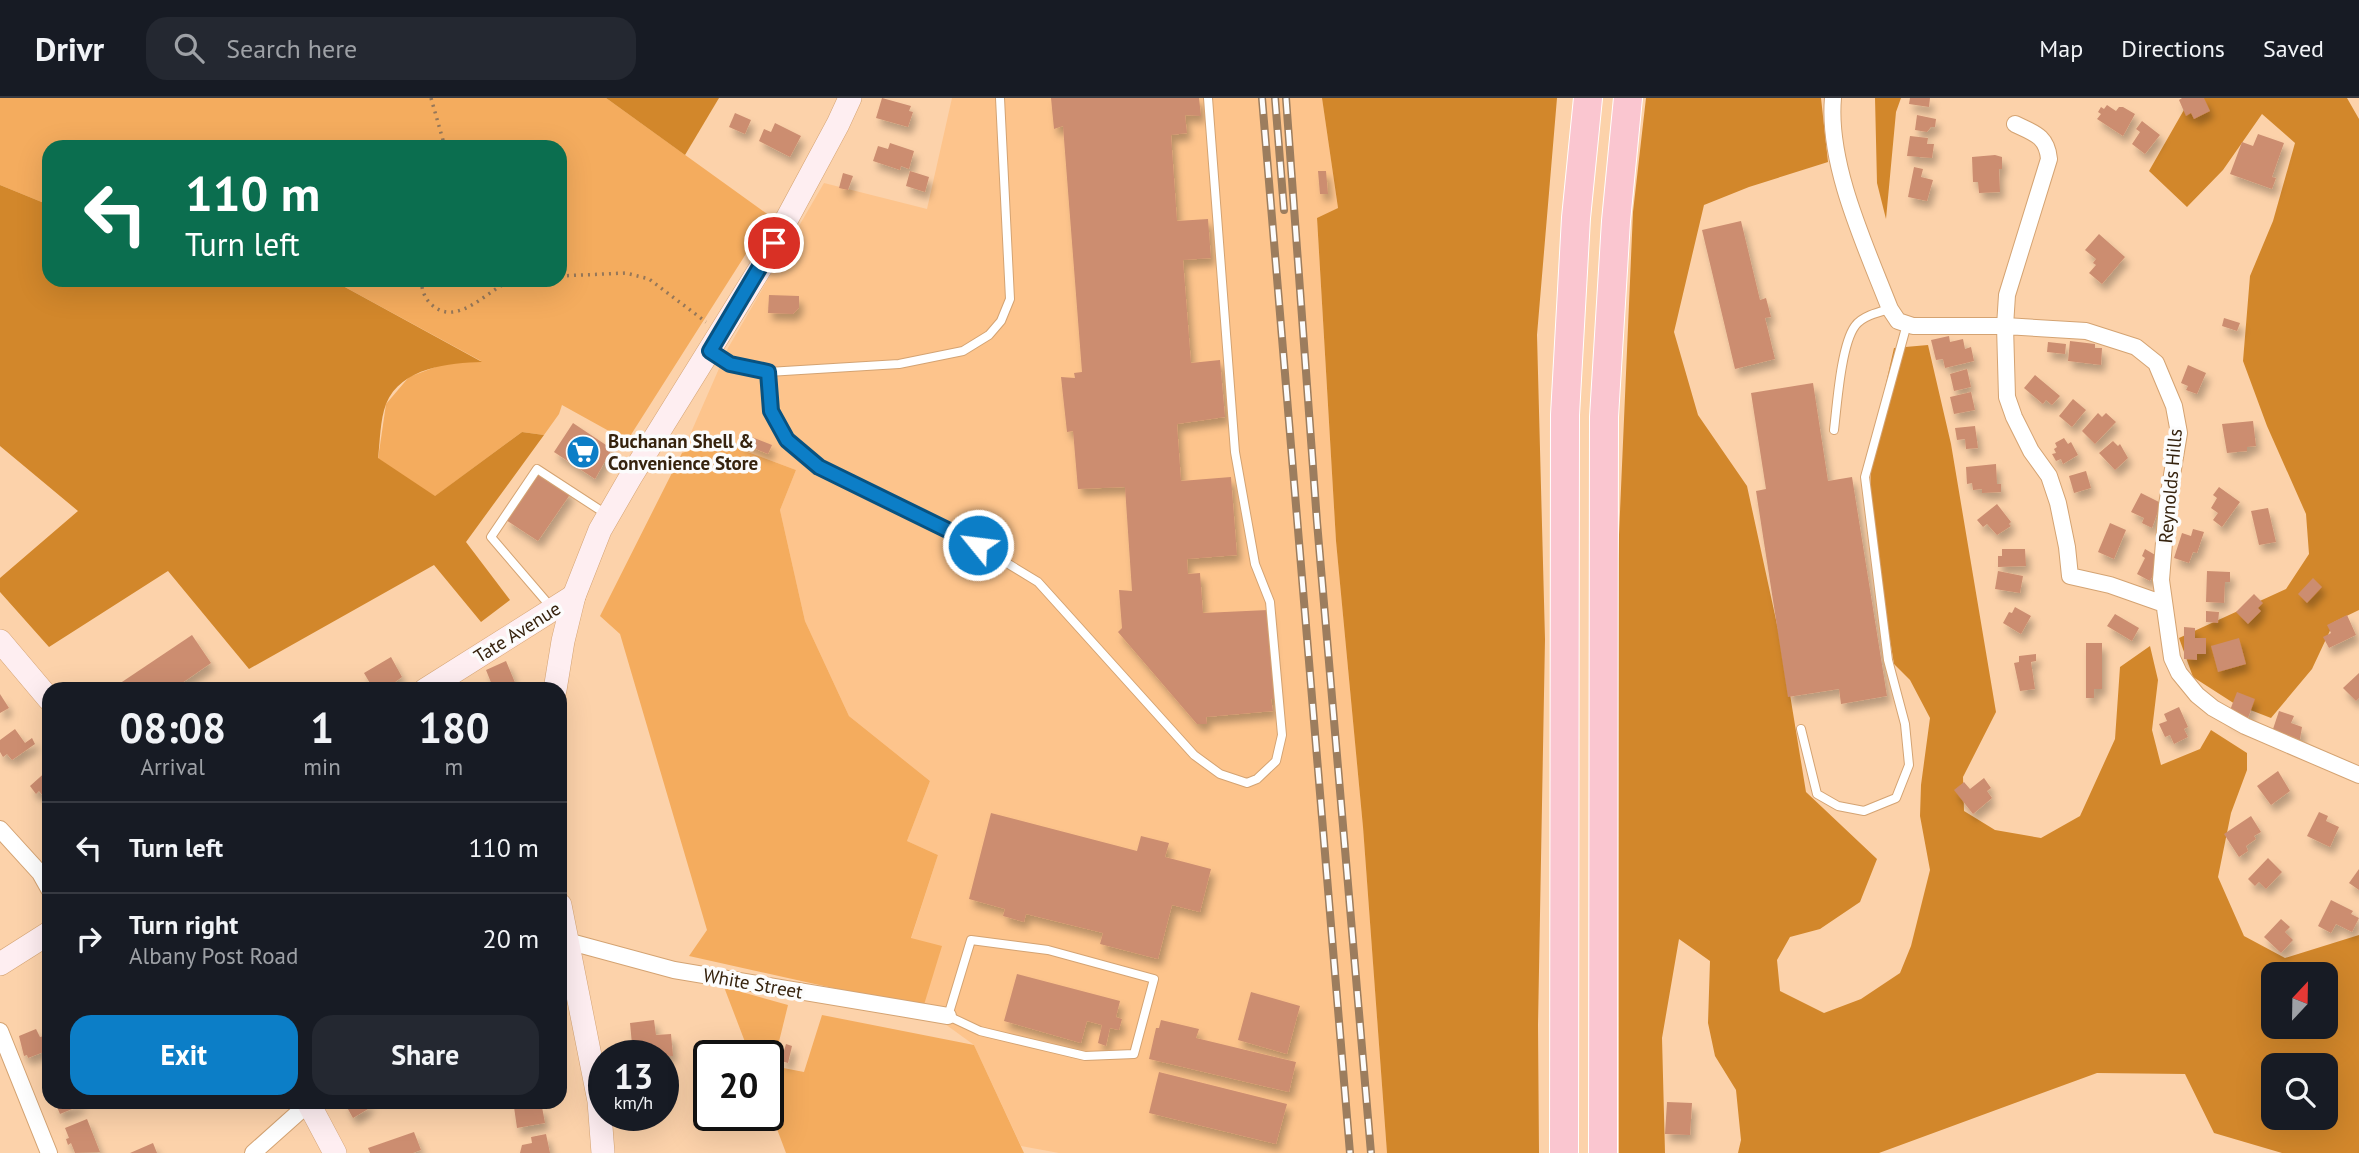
<!DOCTYPE html>
<html lang="en">
<head>
<meta charset="utf-8">
<style>
  body { margin:0; font-family:"PT Sans",sans-serif; background:#242831; color:#f1f3f6; height:100vh; display:flex; flex-direction:column; font-size:26px; white-space:nowrap }
  * { box-sizing:border-box; margin:0 }
  p { font-size:23px; color:#9ea1a6 }
  .icon { flex:none; width:38px; height:38px; fill:none; stroke:currentColor; stroke-width:2; stroke-linecap:round; stroke-linejoin:round }
  .map { position:relative; flex:1; overflow:hidden }
  .side { position:absolute; left:42px; top:584px; width:525px; height:427px; display:flex; flex-direction:column; background:#171b24; border-radius:21px; box-shadow:0 7px 28px #0002 }
  .side>* { flex:none }
  .hud { position:absolute; left:42px; top:42px; width:525px; height:147px; border-radius:21px; box-shadow:0 7px 28px #0002; background:#0b6e4f; color:#fff; overflow:hidden }
  .needle { width:46px; rotate:22deg }
  .fabs { position:absolute; left:2261px; top:864px; display:grid; gap:14px }
  .fabs a { display:grid; place-items:center; width:77px; height:77px; border-radius:14px; background:#171b24; box-shadow:0 7px 28px #0002; font-size:35px }
  .speed { position:absolute; left:588px; top:942px; display:flex; gap:14px; font-size:35px; font-weight:700; text-align:center }
  .speed>* { display:grid; place-content:center; width:91px; height:91px; border-radius:50%; background:#171b24; box-shadow:0 7px 28px #0002; line-height:1 }
  .speed small { font-size:18px; font-weight:400 }
  .speed .limit { border:4px solid #111; border-radius:10px; background:#fff; color:#111 }
  .pin { position:absolute; display:grid; place-items:center; width:60px; height:60px; color:#fff; margin:-30px; border:4px solid #fff; border-radius:50%; box-shadow:0 2px 7px #0007 }
  .me { position:absolute; width:77px; margin:-38px; rotate:299deg; stroke-linejoin:round; filter:drop-shadow(0 0 5px #0008) }
  .turn { display:flex; align-items:center; gap:24px; height:147px; padding:0 28px; font-size:32px }
  .turn .icon { width:91px; height:91px; stroke-width:2.5 }
  .turn b { display:block; font-size:49px; line-height:60px }
  .eta { display:flex; justify-content:space-evenly; align-items:center; height:119px; text-align:center }
  .eta b { font-size:42px; font-weight:600; line-height:49px }
  .action { display:flex; gap:14px; margin-top:auto; padding:14px 28px }
  .action a { flex:1; height:80px; border-radius:21px; background:#0c7ec7; color:#fff; font-size:28px; font-weight:600; line-height:80px; text-align:center }
  .action a+a { background:#242831; color:#f1f3f6 }
  ul { padding:0; list-style:none }
  li { display:flex; align-items:center; gap:21px; height:91px; padding:0 28px; border-top:2px solid #363941 }
  li div { flex:1 }
  li b { display:block; font-size:26px }
  li em { font-style:normal }
  header { display:flex; align-items:center; gap:42px; box-sizing:border-box; height:98px; padding:0 35px; background:#171b24; border-bottom:2px solid #363941 }
  header strong { font-size:33px }
  nav { display:flex; gap:38px; margin-inline-start:auto; font-size:24px }
  .search { width:490px; height:63px; background:#242831; display:flex; align-items:center; gap:18px; box-sizing:border-box; padding:0 24px; border-radius:21px; color:#9ea1a6; font-size:26px }
  .map>svg:first-child { display:block }
  .built { fill:#fdc48c }
  .green { fill:#f4ac5e }
  .forest { fill:#d2872b; fill-rule:evenodd }
  .building { fill:#cc8d70; filter:url(#shadow) }
  .lines { fill:none; stroke-linecap:round; stroke-linejoin:round }
  .lane-casing { stroke:#d4a372; stroke-width:10 }
  .street-casing { stroke:#d4a372; stroke-width:18 }
  .secondary-casing { stroke:#d4a372; stroke-width:24 }
  .highway-casing { stroke:#fff; stroke-width:30 }
  .path { stroke:#957759; stroke-width:3.5; stroke-dasharray:2 5; stroke-linecap:butt }
  .lane { stroke:#fff; stroke-width:8 }
  .street { stroke:#fff; stroke-width:16 }
  .secondary { stroke:#feeef1; stroke-width:23 }
  .highway { stroke:#fac6d0; stroke-width:28 }
  .rail-casing { stroke:#9c7d5e; stroke-width:8 }
  .rail { stroke:#fcfcfc; stroke-width:5; stroke-dasharray:16; stroke-linecap:butt }
  .route-casing { stroke:#085281; stroke-width:18 }
  .route { stroke:#0c7ec7; stroke-width:12 }
  .labels { text-anchor:middle; dominant-baseline:central; stroke-width:7; stroke-linejoin:round; paint-order:stroke }
  .poi-label { font-size:19px; font-weight:bold; fill:#36230e; stroke:#fcfcfc; text-anchor:start }
  .street-label { font-size:19px; fill:#36230e; stroke:#fcfcfc }
</style>
</head>
<body>
<header>
<strong>Drivr</strong>
<div class="search"><svg class="icon" aria-label="search" viewBox="0 0 24 24"><circle cx="10" cy="10" r="6"/><path d="M15 15l6 6"/></svg>Search here</div>
<nav><a>Map</a><a>Directions</a><a>Saved</a></nav>
</header>
<div class="map">
<svg width="2359" height="1055" viewBox="0 0 2359 1055">
  <defs>
    <filter id="shadow"><feDropShadow dx="4" dy="7" stdDeviation="3.5" flood-color="#0004"/></filter>
  </defs>
  <rect width="100%" height="100%" fill="#fcd2aa"/>
  <path class="built" d="M952,0H1322L1338,110L1317,121L1336,443L1363,729L1387,1055H1059L1021,1048L974,947L923,910L911,841L938,757L907,743L930,683L849,618L805,523L780,412L796,372L718,343L682,355L728,250L824,85L927,111Z"/>
  <g class="green">
    <path d="M0,0H606L770,118L627,343L562,307L559,316L544,337L522,334L434,399L378,361L386,306L409,279L446,265L481,263L332,182H560V49H49V107L0,87Z"/>
    <path d="M718,343L796,372L780,412L805,523L849,618L930,683L907,743L938,757L911,840L942,848L923,910L689,858L707,832L620,536L600,518L682,355Z"/>
    <path d="M724,889L788,907L773,968L804,974L822,917L974,947L1024,1055H786L768,1007V957H750Z"/>
  </g>
  <g class="forest">
    <path d="M606,0H719L685,57Z"/>
    <path d="M1322,0H1557L1537,237L1545,541L1538,927L1539,1055H1387L1363,729L1336,443L1317,120L1338,110Z"/>
    <path d="M1646,0H1821L1828,64L1749,89L1704,107L1674,234L1698,317L1747,388L1783,554L1806,694L1877,761L1860,804L1820,831L1790,839L1777,862L1780,893L1824,915L1861,901L1900,875L1911,848L1930,772L1920,718L1921,687L1930,620L1910,582L1894,566L1870,421L1871,351L1894,250L1928,247L1951,346L1996,614L1963,679L1964,713L1995,732L2041,740L2080,718L2115,641L2120,569L2150,548L2158,582L2152,632L2161,667L2200,651L2211,632L2247,655V672L2231,715L2218,779L2244,838L2285,860L2359,837V1055H2282L2214,1035L2185,976L2097,975L1879,1055H1738L1741,1042L1736,992L1715,958L1708,925L1710,863L1679,841L1662,940L1665,1055H1619L1618,460L1633,114ZM2273,877H2326V929H2273ZM2273,968H2326V1020H2273Z"/>
    <path d="M1875,0H1901L1896,14L1886,121L1877,85Z"/>
    <path d="M2186,0H2347L2359,21V512L2334,524L2312,571L2271,620L2235,606L2193,579L2179,540L2286,491L2309,456L2306,416L2267,328L2243,263L2250,178L2273,123L2295,45L2262,16L2223,72L2187,109L2149,73L2185,10Z"/>
    <path d="M0,87L49,107V182H232L238,184L242,182H332L482,264C450,265 401,269 386,306C380,322 380,343 378,360L435,398L522,334L544,337L466,444L510,502L481,524L434,467L249,571L168,473L49,549L0,494V480L78,413L0,348Z"/>
  </g>
  <g class="building">
    <path d="M882,0L911,8L909,13L913,14L908,29L876,20Z"/>
    <path d="M1051,0H1199L1201,18L1185,17L1187,35L1171,37L1177,123L1208,121L1211,160L1183,162L1191,265L1220,262L1225,319L1177,326L1181,383L1231,379L1237,457L1187,461L1188,476L1200,475L1203,515L1268,512L1275,601H1271L1273,613L1206,619L1207,626H1197L1118,534L1122,530L1119,492L1132,493L1125,389L1078,391L1073,333L1067,334L1061,279L1075,280L1074,275L1082,274L1063,28L1054,31Z"/>
    <path d="M1910,0H1930L1929,9L1909,6Z"/>
    <path d="M2182,0H2204L2210,13L2194,21L2191,15L2186,18L2179,2Z"/>
    <path d="M2107,7L2116,13L2119,9H2123L2135,16L2123,38L2097,21L2101,16L2098,14L2101,9L2104,11Z"/>
    <path d="M735,15L751,22L745,36L729,29Z"/>
    <path d="M1917,17L1936,21L1935,29H1931L1927,34L1915,32Z"/>
    <path d="M2142,23L2160,37L2145,56L2132,46L2140,34L2136,31Z"/>
    <path d="M775,25L801,38L790,59L759,43L764,31L771,34Z"/>
    <path d="M2258,36L2284,45L2272,79L2276,80L2272,91L2230,76L2242,44L2253,48Z"/>
    <path d="M1910,38L1928,40L1927,46H1934L1932,60L1907,58Z"/>
    <path d="M890,45L914,53L909,71L901,68L900,72L873,63L878,48L888,51Z"/>
    <path d="M1995,57L2002,59V71H1999L2000,94L1979,95L1978,84H1973L1972,59Z"/>
    <path d="M1914,69L1923,71L1921,79L1933,82L1927,103L1908,99Z"/>
    <path d="M910,73L929,79L925,94L906,88Z"/>
    <path d="M1318,73H1326L1328,96H1320Z"/>
    <path d="M843,75L853,78L848,92L839,90Z"/>
    <path d="M1741,123L1760,202L1766,200L1771,219L1765,220L1775,261L1735,271L1702,132Z"/>
    <path d="M2099,136L2125,159L2102,186L2089,175L2096,167L2093,165L2096,161L2085,152Z"/>
    <path d="M769,197L799,198V210L793,216L768,215Z"/>
    <path d="M2224,220L2240,225L2237,233L2222,228Z"/>
    <path d="M1949,238L1950,244L1963,241L1965,251L1971,249L1974,263L1945,270L1943,261L1936,262L1931,242Z"/>
    <path d="M2070,243L2095,246V250H2102L2101,267L2068,263Z"/>
    <path d="M2048,244L2066,246L2065,256L2047,254Z"/>
    <path d="M2188,267L2206,275L2197,296L2186,292L2188,288L2181,285Z"/>
    <path d="M1967,271L1971,289L1954,293L1950,276Z"/>
    <path d="M2035,277L2060,298L2052,307L2046,302L2043,306L2024,290Z"/>
    <path d="M1813,285L1828,383L1852,379L1887,598L1841,606L1839,591L1788,599L1756,393L1766,391L1751,295Z"/>
    <path d="M1971,294L1975,312L1954,316L1950,299Z"/>
    <path d="M2073,301L2086,312L2072,329L2059,318Z"/>
    <path d="M2098,315L2102,319L2106,315L2116,324L2095,346L2082,333Z"/>
    <path d="M2253,323L2256,348L2247,349V353L2227,355L2222,326Z"/>
    <path d="M573,325L612,351L595,381L554,354Z"/>
    <path d="M1975,328L1978,350L1966,351L1965,341L1957,342L1955,330Z"/>
    <path d="M744,336L772,347L768,356L741,345Z"/>
    <path d="M2064,340L2068,346L2071,344L2078,357L2063,366L2061,361L2056,363L2052,356L2056,355L2054,351L2057,349L2055,345Z"/>
    <path d="M2113,343L2118,348L2120,346L2128,360L2115,372L2099,355Z"/>
    <path d="M1996,366L1997,386H2001V394L1982,395V391L1973,392L1972,385L1967,386L1966,369Z"/>
    <path d="M538,373L571,395L538,443L506,422Z"/>
    <path d="M2086,373L2091,390L2074,395L2069,378Z"/>
    <path d="M2219,389L2240,404L2222,429L2213,422L2218,415L2211,410L2217,400L2213,397Z"/>
    <path d="M2141,395L2161,405L2152,430L2142,425L2144,420L2131,414Z"/>
    <path d="M1997,406L2011,424L2009,426L2011,428L1997,437L1987,426L1983,429L1977,422Z"/>
    <path d="M2268,410L2276,444L2259,447L2251,413Z"/>
    <path d="M2110,425L2126,432L2114,461L2098,454Z"/>
    <path d="M2193,431L2204,434L2197,455L2193,454L2189,465L2174,460L2182,435L2191,438Z"/>
    <path d="M2002,451H2025L2026,468L1998,469V458H2002Z"/>
    <path d="M2145,451L2157,458L2154,463L2159,466L2150,483L2137,476L2145,460L2142,458Z"/>
    <path d="M1998,473L2023,478L2020,495L1995,491Z"/>
    <path d="M2207,473L2230,474V484H2225L2224,505L2206,504Z"/>
    <path d="M2313,480L2322,489L2307,505L2298,496Z"/>
    <path d="M2254,496L2263,505L2258,510L2261,513L2248,526L2236,514Z"/>
    <path d="M2015,509L2031,518L2021,536L2003,525L2009,514L2012,515Z"/>
    <path d="M2206,513L2219,514L2218,525L2206,524Z"/>
    <path d="M2115,516L2139,530L2132,543L2107,528Z"/>
    <path d="M2347,517L2356,537L2329,550L2323,539L2331,535L2327,527Z"/>
    <path d="M2184,529L2195,530V540H2206V556H2197V562L2184,561Z"/>
    <path d="M192,537L211,565L172,592H110Z"/>
    <path d="M2239,540L2246,566L2218,574L2211,548Z"/>
    <path d="M2086,545H2102V591H2094V600H2086Z"/>
    <path d="M2036,556V563L2031,564L2035,591L2020,593L2014,565L2019,564V558Z"/>
    <path d="M391,559L402,579L387,590L386,588L374,592L364,575Z"/>
    <path d="M506,563L516,587L513,588L514,592H494L486,572Z"/>
    <path d="M2359,575V600L2356,603L2343,590Z"/>
    <path d="M2237,594L2255,601L2245,628L2227,620Z"/>
    <path d="M0,596L9,610L0,615Z"/>
    <path d="M2179,609L2188,629L2184,631L2188,639L2174,646L2170,637L2165,639L2159,626L2167,623L2164,616Z"/>
    <path d="M2279,613L2294,618L2291,625L2302,629L2299,647L2271,637Z"/>
    <path d="M15,631L25,645L32,640L35,646L12,662L7,656L3,659L0,654V642Z"/>
    <path d="M49,671V693L43,698L39,693L36,696L30,688Z"/>
    <path d="M2278,673L2290,693L2271,707L2257,688Z"/>
    <path d="M1984,680L1991,690L1987,693L1992,700L1973,716L1954,692L1964,684L1970,691Z"/>
    <path d="M2319,714L2328,718L2326,723L2339,729L2330,749L2307,738Z"/>
    <path d="M991,715L1137,753L1141,738L1169,745L1165,759L1211,771L1200,814L1172,807L1158,861L1100,846L1103,835L1026,816L1024,824L1003,818L1005,811L969,801Z"/>
    <path d="M2251,718L2261,734L2254,738L2256,741L2246,748L2248,753L2239,759L2224,736Z"/>
    <path d="M2268,760L2282,774L2266,791L2259,784L2255,788L2248,781Z"/>
    <path d="M2359,771V792L2349,785Z"/>
    <path d="M2331,802L2353,813L2351,816L2359,820L2352,834L2336,826L2331,835L2318,828Z"/>
    <path d="M2281,821L2290,829L2285,834L2293,842L2281,855L2264,839Z"/>
    <path d="M1017,876L1120,903L1116,919L1122,921L1119,932L1110,930L1106,948L1098,945L1102,927L1087,923L1081,945L1004,923Z"/>
    <path d="M1251,894L1300,908L1287,956L1238,942Z"/>
    <path d="M654,922L656,937L671,936L673,958L633,957L630,925Z"/>
    <path d="M1161,922L1199,931L1196,940L1296,964L1289,994L1149,961L1156,930H1159Z"/>
    <path d="M36,931L40,939L44,938L49,952L28,960L27,957L24,958L19,938Z"/>
    <path d="M786,946L792,948L788,965L781,963Z"/>
    <path d="M1159,974L1287,1006L1276,1046L1149,1015Z"/>
    <path d="M55,1004H81L82,1007L60,1016Z"/>
    <path d="M344,1004H373L366,1009L368,1011L353,1020Z"/>
    <path d="M1667,1004L1692,1005L1690,1037L1665,1036Z"/>
    <path d="M526,1007L527,1011L542,1009L545,1025L517,1030L514,1009Z"/>
    <path d="M87,1021L100,1054L75,1055L71,1045L68,1047L66,1041L69,1040L65,1030Z"/>
    <path d="M414,1034L421,1052L413,1055H370L368,1050Z"/>
    <path d="M546,1036L550,1055H520L522,1047L532,1045L531,1039Z"/>
    <path d="M153,1045L157,1055H130Z"/>
  </g>
  <g class="lines">
    <defs>
      <g id="lane">
        <path d="M710,253L730,266L768,274L899,266L963,253L989,237L1001,223L1010,201L1000,0"/>
        <path d="M768,274L771,313L787,342L819,369L956,434L1038,484L1194,657L1220,676L1247,685L1257,681L1276,663L1282,637L1270,504L1255,466L1235,354L1208,0"/>
        <path d="M1834,332C1837,307 1841,247 1855,228C1862,218 1879,214 1890,211"/>
        <path d="M551,509L491,439L537,371L606,416"/>
        <path d="M1801,631L1817,696L1838,708L1864,713L1896,700L1909,667L1905,626L1888,562L1865,379L1907,226"/>
        <path d="M971,842L1048,852L1154,881L1134,956L1085,958L980,933L948,918Z"/>
      </g>
      <g id="street">
        <path d="M1833,0C1827,67 1866,149 1890,211L1898,223L1913,228H2005L2007,197L2049,61C2047,38 2034,35 2015,26"/>
        <path d="M2164,506L2110,487L2070,478L2067,449L2058,405L2049,378L2031,353L2014,319L2007,299L2005,228L2086,233L2136,249L2156,265L2174,308L2179,335L2167,407L2161,482L2172,560L2179,575L2197,597L2213,610L2245,628L2359,677"/>
        <path d="M0,731L40,775L49,791"/>
        <path d="M567,843L674,872L948,918"/>
        <path d="M0,933L49,1055"/>
        <path d="M253,1055L309,1005"/>
      </g>
      <g id="secondary">
        <path d="M0,543L49,601"/>
        <path d="M425,592L574,498"/>
        <path d="M555,592L563,543L574,498L600,432L630,380L761,169L838,26L850,0"/>
        <path d="M560,807L599,1003L603,1055"/>
        <path d="M0,866L49,835"/>
        <path d="M308,1004L335,1055"/>
      </g>
      <g id="highway">
        <path d="M1564,1055L1565,317L1576,120L1588,0"/>
        <path d="M1603,1055L1604,319L1616,123L1628,0"/>
      </g>
    </defs>
    <use href="#lane" class="lane-casing"/>
    <use href="#street" class="street-casing"/>
    <use href="#secondary" class="secondary-casing"/>
    <use href="#highway" class="highway-casing"/>
    <g class="path">
      <path d="M431,0L445,49"/>
      <path d="M560,178L626,175L649,181L706,224"/>
      <path d="M421,182C422,192 424,200 432,207C458,230 488,191 512,182"/>
    </g>
    <use href="#lane" class="lane"/>
    <use href="#street" class="street"/>
    <use href="#secondary" class="secondary"/>
    <use href="#highway" class="highway"/>
    <defs>
      <g id="rail">
        <path d="M1262,0L1350,1055"/>
        <path d="M1275,0L1284,112"/>
        <path d="M1286,0L1317,424L1371,1055"/>
      </g>
    </defs>
    <use href="#rail" class="rail-casing"/>
    <use href="#rail" class="rail"/>
  </g>
  <g class="lines">
    <defs>
      <path id="route" d="M774,145L710,253L730,266L768,274L771,313L787,342L819,369L978,447"/>
    </defs>
    <use href="#route" class="route-casing"/>
    <use href="#route" class="route"/>
  </g>
  <defs>
    <symbol id="supermarket-disc" viewBox="-11 -11 22 22"><circle r="9.5" fill="#0c7ec7" stroke="#fcfcfc"/><path d="M-6-5.5h2.5l.6 2H6L4.5 2H-2.5L-4.4-4H-6ZM-1.5 3.2a1.3 1.3 0 1 0 .1 0ZM3 3.2a1.3 1.3 0 1 0 .1 0Z" fill="#fff"/></symbol>
  </defs>
  <g fill-rule="evenodd">
    <use href="#supermarket-disc" x="564" y="335" width="38" height="38"/>
  </g>
  <g class="labels">
    <g class="poi-label">
      <text x="608" y="343">Buchanan Shell &amp;<tspan x="608" dy="22">Convenience Store</tspan></text>
    </g>
    <g class="street-label">
      <text transform="translate(2170 388) rotate(-85)">Reynolds Hills</text>
      <text transform="translate(517 534) rotate(-32)">Tate Avenue</text>
      <text transform="translate(753 885) rotate(10)">White Street</text>
    </g>
  </g>
</svg>
<div class="fabs">
<a><svg class="needle" viewBox="-14 -14 28 28"><path d="M0-13l5 13h-10z" fill="#e53935"/><path d="M0 13l5-13h-10z" fill="#9ea1a6"/></svg></a>
<a><svg class="icon" aria-label="search" viewBox="0 0 24 24"><circle cx="10" cy="10" r="6"/><path d="M15 15l6 6"/></svg></a>
</div>
<div class="speed"><div>13<small>km/h</small></div><div class="limit">20</div></div>
<div class="pin" style="left:774px;top:145px;background:#d93025"><svg class="icon" aria-label="arrive" viewBox="0 0 24 24"><path d="M6 21V4h12l-3 4 3 4H6"/></svg></div>
<svg class="me" style="left:978px;top:447px" viewBox="-20 -20 40 40"><circle r="17" fill="#0c7ec7" stroke="#fff" stroke-width="3"/><path d="M0-11L8 9 0 5-8 9z" fill="#fff"/></svg>
<div class="hud">
<div class="turn"><svg class="icon" aria-label="left" viewBox="0 0 24 24"><path d="M17 20v-9H6M10 6l-5 5 5 5"/></svg><div><b>110 m</b>Turn left</div></div>
</div>
<section class="side">
<div class="eta">
<div><b>08:08</b><p>Arrival</p></div>
<div><b>1</b><p>min</p></div>
<div><b>180</b><p>m</p></div>
</div>
<ul>
<li><svg class="icon" aria-label="left" viewBox="0 0 24 24"><path d="M17 20v-9H6M10 6l-5 5 5 5"/></svg><div><b>Turn left</b></div><em>110 m</em></li>
<li><svg class="icon" aria-label="right" viewBox="0 0 24 24"><path d="M7 20v-9h11M14 6l5 5-5 5"/></svg><div><b>Turn right</b><p>Albany Post Road</p></div><em>20 m</em></li>
</ul>
<div class="action"><a>Exit</a><a>Share</a></div>
</section>
</div>
</body>
</html>
